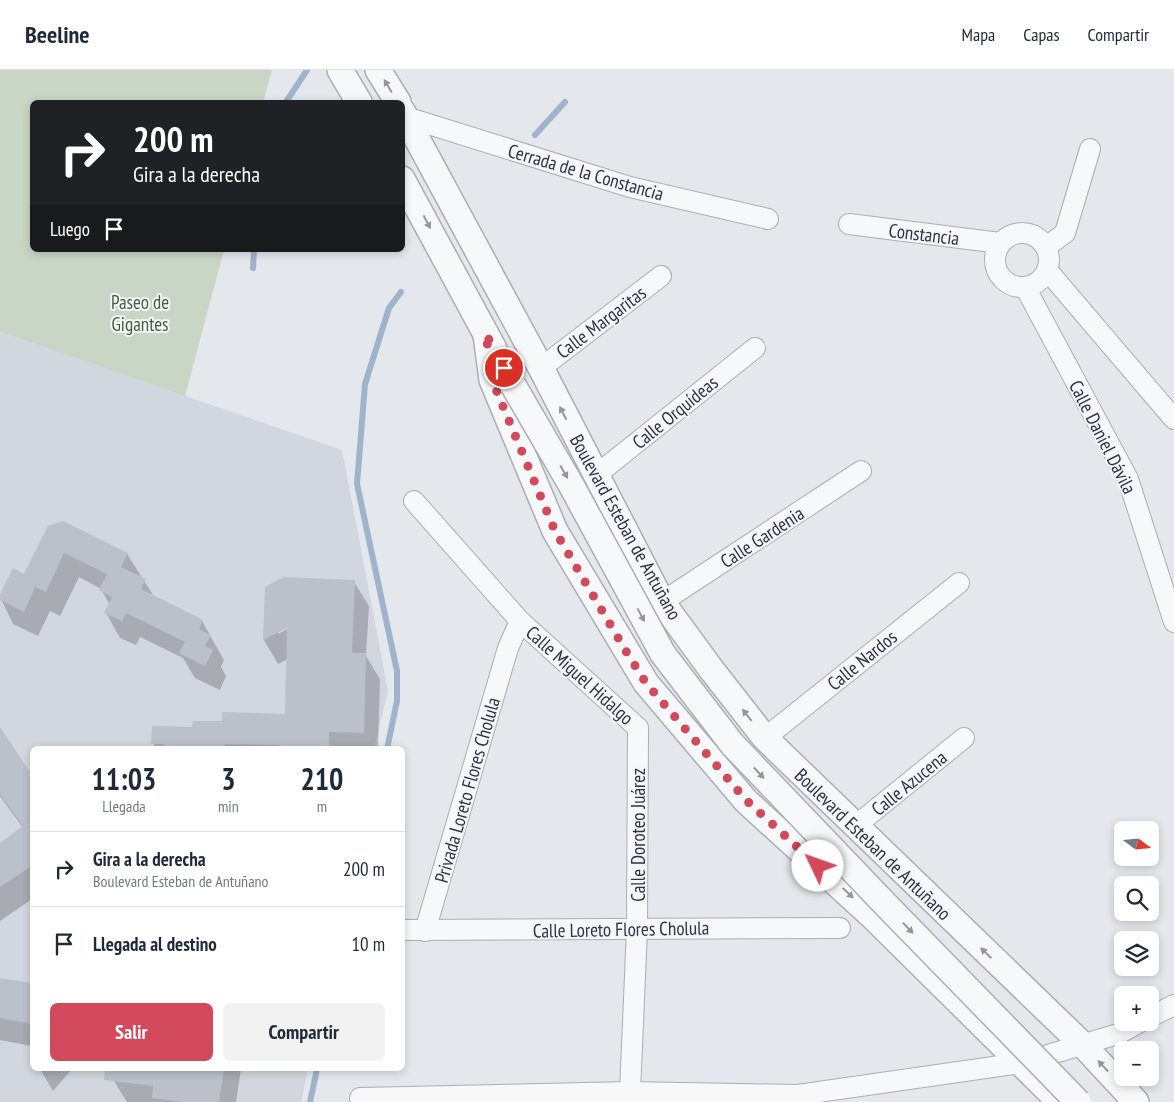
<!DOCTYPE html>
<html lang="es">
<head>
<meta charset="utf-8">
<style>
  body { margin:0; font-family:"PT Sans Narrow",sans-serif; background:#f2f2f3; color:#1f2937; height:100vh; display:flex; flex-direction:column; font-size:19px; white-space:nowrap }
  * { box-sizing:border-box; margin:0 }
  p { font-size:16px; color:#747a83 }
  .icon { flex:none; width:28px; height:28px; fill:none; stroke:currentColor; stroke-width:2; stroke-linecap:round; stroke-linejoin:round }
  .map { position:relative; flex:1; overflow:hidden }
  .sheet { position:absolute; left:30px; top:676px; width:375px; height:325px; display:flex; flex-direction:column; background:#fff; border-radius:8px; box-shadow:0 2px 8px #0003 }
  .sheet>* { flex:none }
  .top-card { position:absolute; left:30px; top:30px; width:375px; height:152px; border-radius:8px; box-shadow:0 2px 8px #0003; background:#202124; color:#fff; overflow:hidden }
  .needle { width:32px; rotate:106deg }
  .tools { position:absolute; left:1114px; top:751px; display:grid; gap:10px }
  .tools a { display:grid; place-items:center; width:45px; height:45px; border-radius:8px; background:#fff; box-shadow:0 2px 8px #0003; font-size:25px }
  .pin { position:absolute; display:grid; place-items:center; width:42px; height:42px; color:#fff; margin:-21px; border:2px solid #fff; border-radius:50%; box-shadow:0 1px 5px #0007 }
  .me { position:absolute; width:55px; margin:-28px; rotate:312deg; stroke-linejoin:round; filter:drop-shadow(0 0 4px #0008) }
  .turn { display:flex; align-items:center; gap:18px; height:105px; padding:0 20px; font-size:22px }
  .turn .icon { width:65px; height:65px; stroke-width:2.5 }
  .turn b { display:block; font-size:35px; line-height:42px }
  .then { display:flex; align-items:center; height:48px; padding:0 20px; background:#0003; gap:10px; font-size:19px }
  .eta { display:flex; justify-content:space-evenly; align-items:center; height:85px; text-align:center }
  .eta b { font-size:30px; font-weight:600; line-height:35px }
  .action { display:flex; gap:10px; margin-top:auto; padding:10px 20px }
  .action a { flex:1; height:58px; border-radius:8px; background:#d1495b; color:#fff; font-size:20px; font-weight:600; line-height:58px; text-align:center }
  .action a+a { background:#f2f2f3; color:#1f2937 }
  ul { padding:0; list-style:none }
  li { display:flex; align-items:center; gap:15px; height:75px; padding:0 20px; border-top:1px solid #e0e1e3 }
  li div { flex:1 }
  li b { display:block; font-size:19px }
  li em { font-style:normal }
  header { display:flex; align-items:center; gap:30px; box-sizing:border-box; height:70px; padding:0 25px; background:#fff; border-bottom:1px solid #e0e1e3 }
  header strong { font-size:24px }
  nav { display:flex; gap:28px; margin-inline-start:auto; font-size:18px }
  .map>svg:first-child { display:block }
  .built { fill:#d2d6de }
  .green { fill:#c9d6c5 }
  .shadow { fill:#0003; fill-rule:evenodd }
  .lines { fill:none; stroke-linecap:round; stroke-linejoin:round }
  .stream { stroke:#9fb4cc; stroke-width:6 }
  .building { fill:#bbc0ca }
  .minor-casing { stroke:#a9aeb7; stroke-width:22 }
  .tertiary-casing { stroke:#a9aeb7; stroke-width:28 }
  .minor { stroke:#f7f8fa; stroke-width:20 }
  .tertiary { stroke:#f7f8fa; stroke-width:25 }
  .tertiary-bridge-casing { stroke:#a9aeb7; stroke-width:28; stroke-linecap:butt }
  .tertiary-bridge { stroke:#f7f8fa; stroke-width:25 }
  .oneway { fill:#9196a0 }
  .route { stroke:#d1495b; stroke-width:9; stroke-dasharray:0 16.2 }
  .labels { text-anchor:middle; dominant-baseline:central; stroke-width:4; stroke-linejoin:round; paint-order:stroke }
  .street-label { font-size:19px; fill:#2b3445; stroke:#f4f6f9 }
  .park-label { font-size:19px; fill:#3f6138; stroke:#f4f6f9 }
</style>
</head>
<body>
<header>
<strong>Beeline</strong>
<nav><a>Mapa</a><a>Capas</a><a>Compartir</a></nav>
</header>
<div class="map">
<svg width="1174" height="1032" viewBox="0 0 1174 1032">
  <rect width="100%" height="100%" fill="#e4e7ec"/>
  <path class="built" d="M0,262L342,380L388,621L374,679H32V999H308L301,1032H0Z"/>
  <path class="green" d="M0,0H272L263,32H32V180H224L185,326L0,262Z"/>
  <g class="shadow">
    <path d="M49,457L127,484L155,528L202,551L224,590L221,597L226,606L220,620L195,608L183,588L140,567L136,575L120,568L106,543L110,535L101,519L79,507L60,546L50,541L38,566L13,554L0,527L25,505Z"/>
    <path d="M354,512L369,536L366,586L380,609L378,679H156L153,673L194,659L223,653L286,646L288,589L278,594L264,570L267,518ZM293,556L278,564V561Z"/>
    <path d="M0,659L32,707V829L0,851V775L23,758L0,726Z"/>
    <path d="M0,909L32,914V979L31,976L0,970Z"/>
    <path d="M40,999H72L53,1021Z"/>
    <path d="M116,999H241L236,1032H127L114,1011Z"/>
  </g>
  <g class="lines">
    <g class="stream">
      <path d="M286,32L307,0"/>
      <path d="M535,65L565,32"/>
      <path d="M253,198L254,180"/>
      <path d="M387,679L397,631V601L357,414L365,314L389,238L401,222"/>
      <path d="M310,1032L317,999"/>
    </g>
  </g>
  <g class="building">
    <path d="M63,451L128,483L121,497L146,509L141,519L203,550L199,559L211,565L205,576L213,580L205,596L179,583L185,572L126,543L122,551L104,543L112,527L99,520L107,504L64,483L46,522L35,517L24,542L0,530V524L13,498L24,504L48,456Z"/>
    <path d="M284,507L355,510L352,583H366L364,663L329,662V679H279V675L225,674V679H163L164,674H151L152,656L192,657L193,651H222V642L285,644L287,558L263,570L265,517Z"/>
    <path d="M0,657L32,705V796L0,817V773L23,756L0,724Z"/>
    <path d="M0,908L32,913V954L0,948Z"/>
    <path d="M105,999H224L219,1032H185L152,1028L153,1016L104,1010Z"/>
  </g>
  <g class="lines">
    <defs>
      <g id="minor">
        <path d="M406,47L630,117L768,149"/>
        <path d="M849,154L1000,173"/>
        <circle cx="1022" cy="190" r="27"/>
        <path d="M1046,177L1065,163L1090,79"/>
        <path d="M1047,200L1174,349"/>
        <path d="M1025,217L1128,409L1174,552"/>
        <path d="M541,298L661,206"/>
        <path d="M595,406L755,278"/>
        <path d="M414,431L520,551"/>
        <path d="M662,532L861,401"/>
        <path d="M765,668L959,513"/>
        <path d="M854,757L964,668"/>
        <path d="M402,860L840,858"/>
        <path d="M425,861L508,578L520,551L638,658L637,859L630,1022"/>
        <path d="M1150,947L1174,935"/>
        <path d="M360,1028L630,1022L798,1025L1021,993L1118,964L1140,952"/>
      </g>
      <g id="tertiary">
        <path d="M340,0L359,32"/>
        <path d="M378,0L398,32"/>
        <path d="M402,41L541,298L662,532L711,599L765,668L1083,975L1136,1032"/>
        <path d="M402,109L494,279"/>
        <path d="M486,265L492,310L555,461L646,613L746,731L874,848L1060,1032"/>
      </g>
    </defs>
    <use href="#minor" class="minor-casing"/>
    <use href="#tertiary" class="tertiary-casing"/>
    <use href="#minor" class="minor"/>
    <use href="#tertiary" class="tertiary"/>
    <defs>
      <path id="tertiary-bridge" d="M513,315L570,413L663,584L732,674L887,836L1078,1032"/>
    </defs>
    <use href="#tertiary-bridge" class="tertiary-bridge-casing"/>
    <use href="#tertiary-bridge" class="tertiary-bridge"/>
  </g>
  <defs><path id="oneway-solid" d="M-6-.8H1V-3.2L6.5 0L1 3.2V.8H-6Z" transform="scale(1.25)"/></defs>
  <g class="oneway">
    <use href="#oneway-solid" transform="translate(388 16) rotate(-121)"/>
    <use href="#oneway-solid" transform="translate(427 152) rotate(62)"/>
    <use href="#oneway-solid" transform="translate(563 343) rotate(-117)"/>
    <use href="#oneway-solid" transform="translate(564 402) rotate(60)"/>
    <use href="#oneway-solid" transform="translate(641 545) rotate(62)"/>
    <use href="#oneway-solid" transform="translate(747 645) rotate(-128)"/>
    <use href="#oneway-solid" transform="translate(759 703) rotate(47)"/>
    <use href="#oneway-solid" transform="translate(848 823) rotate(43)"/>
    <use href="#oneway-solid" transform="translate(908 858) rotate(46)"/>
    <use href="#oneway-solid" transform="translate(986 883) rotate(-136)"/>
    <use href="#oneway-solid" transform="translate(1103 996) rotate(-133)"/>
  </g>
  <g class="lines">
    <path class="route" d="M504,298L486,264L492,310L555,461L627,583L646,613L746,730L818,796"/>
  </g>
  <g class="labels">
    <g class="street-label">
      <text transform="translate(586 102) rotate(16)">Cerrada de la Constancia</text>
      <text transform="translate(924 164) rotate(7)">Constancia</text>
      <text transform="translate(601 252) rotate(-37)">Calle Margaritas</text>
      <text transform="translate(675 342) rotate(-39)">Calle Orquídeas</text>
      <text transform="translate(1103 367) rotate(63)">Calle Daniel Dávila</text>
      <text transform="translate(626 457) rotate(61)">Boulevard Esteban de Antuñano</text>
      <text transform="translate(762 467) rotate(-33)">Calle Gardenia</text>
      <text transform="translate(862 590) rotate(-39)">Calle Nardos</text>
      <text transform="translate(580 605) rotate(42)">Calle Miguel Hidalgo</text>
      <text transform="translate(909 713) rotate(-39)">Calle Azucena</text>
      <text transform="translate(467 720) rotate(-74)">Privada Loreto Flores Cholula</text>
      <text transform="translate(638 765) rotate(-90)">Calle Doroteo Juárez</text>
      <text transform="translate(873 774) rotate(44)">Boulevard Esteban de Antuñano</text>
      <text transform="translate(621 859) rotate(-1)">Calle Loreto Flores Cholula</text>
    </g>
    <g class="park-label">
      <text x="140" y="232">Paseo de<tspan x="140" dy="22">Gigantes</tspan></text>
    </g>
  </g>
</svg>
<div class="tools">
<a><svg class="needle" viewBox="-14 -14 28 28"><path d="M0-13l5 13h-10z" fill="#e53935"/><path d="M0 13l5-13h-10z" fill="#747a83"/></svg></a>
<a><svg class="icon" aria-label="search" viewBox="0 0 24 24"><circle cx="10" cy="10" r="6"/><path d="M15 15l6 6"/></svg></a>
<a><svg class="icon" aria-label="layers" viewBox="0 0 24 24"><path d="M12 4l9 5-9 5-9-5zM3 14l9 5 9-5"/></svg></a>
<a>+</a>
<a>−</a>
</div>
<div class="pin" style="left:504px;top:298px;background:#d93025"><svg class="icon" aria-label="arrive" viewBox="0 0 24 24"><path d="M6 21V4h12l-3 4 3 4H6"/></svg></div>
<svg class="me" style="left:818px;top:796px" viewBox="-20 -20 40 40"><circle r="19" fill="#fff"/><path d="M0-13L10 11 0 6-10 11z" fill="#d1495b"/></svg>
<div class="top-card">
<div class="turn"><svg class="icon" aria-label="right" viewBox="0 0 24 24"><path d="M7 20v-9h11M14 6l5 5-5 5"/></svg><div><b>200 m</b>Gira a la derecha</div></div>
<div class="then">Luego<svg class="icon" aria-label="arrive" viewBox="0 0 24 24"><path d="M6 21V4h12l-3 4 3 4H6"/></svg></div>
</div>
<section class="sheet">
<div class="eta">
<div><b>11:03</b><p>Llegada</p></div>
<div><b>3</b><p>min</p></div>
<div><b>210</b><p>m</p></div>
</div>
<ul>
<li><svg class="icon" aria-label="right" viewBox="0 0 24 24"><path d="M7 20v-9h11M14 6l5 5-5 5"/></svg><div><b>Gira a la derecha</b><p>Boulevard Esteban de Antuñano</p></div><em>200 m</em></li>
<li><svg class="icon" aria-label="arrive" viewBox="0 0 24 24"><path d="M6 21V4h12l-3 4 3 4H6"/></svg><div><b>Llegada al destino</b></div><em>10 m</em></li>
</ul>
<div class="action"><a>Salir</a><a>Compartir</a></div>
</section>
</div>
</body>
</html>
